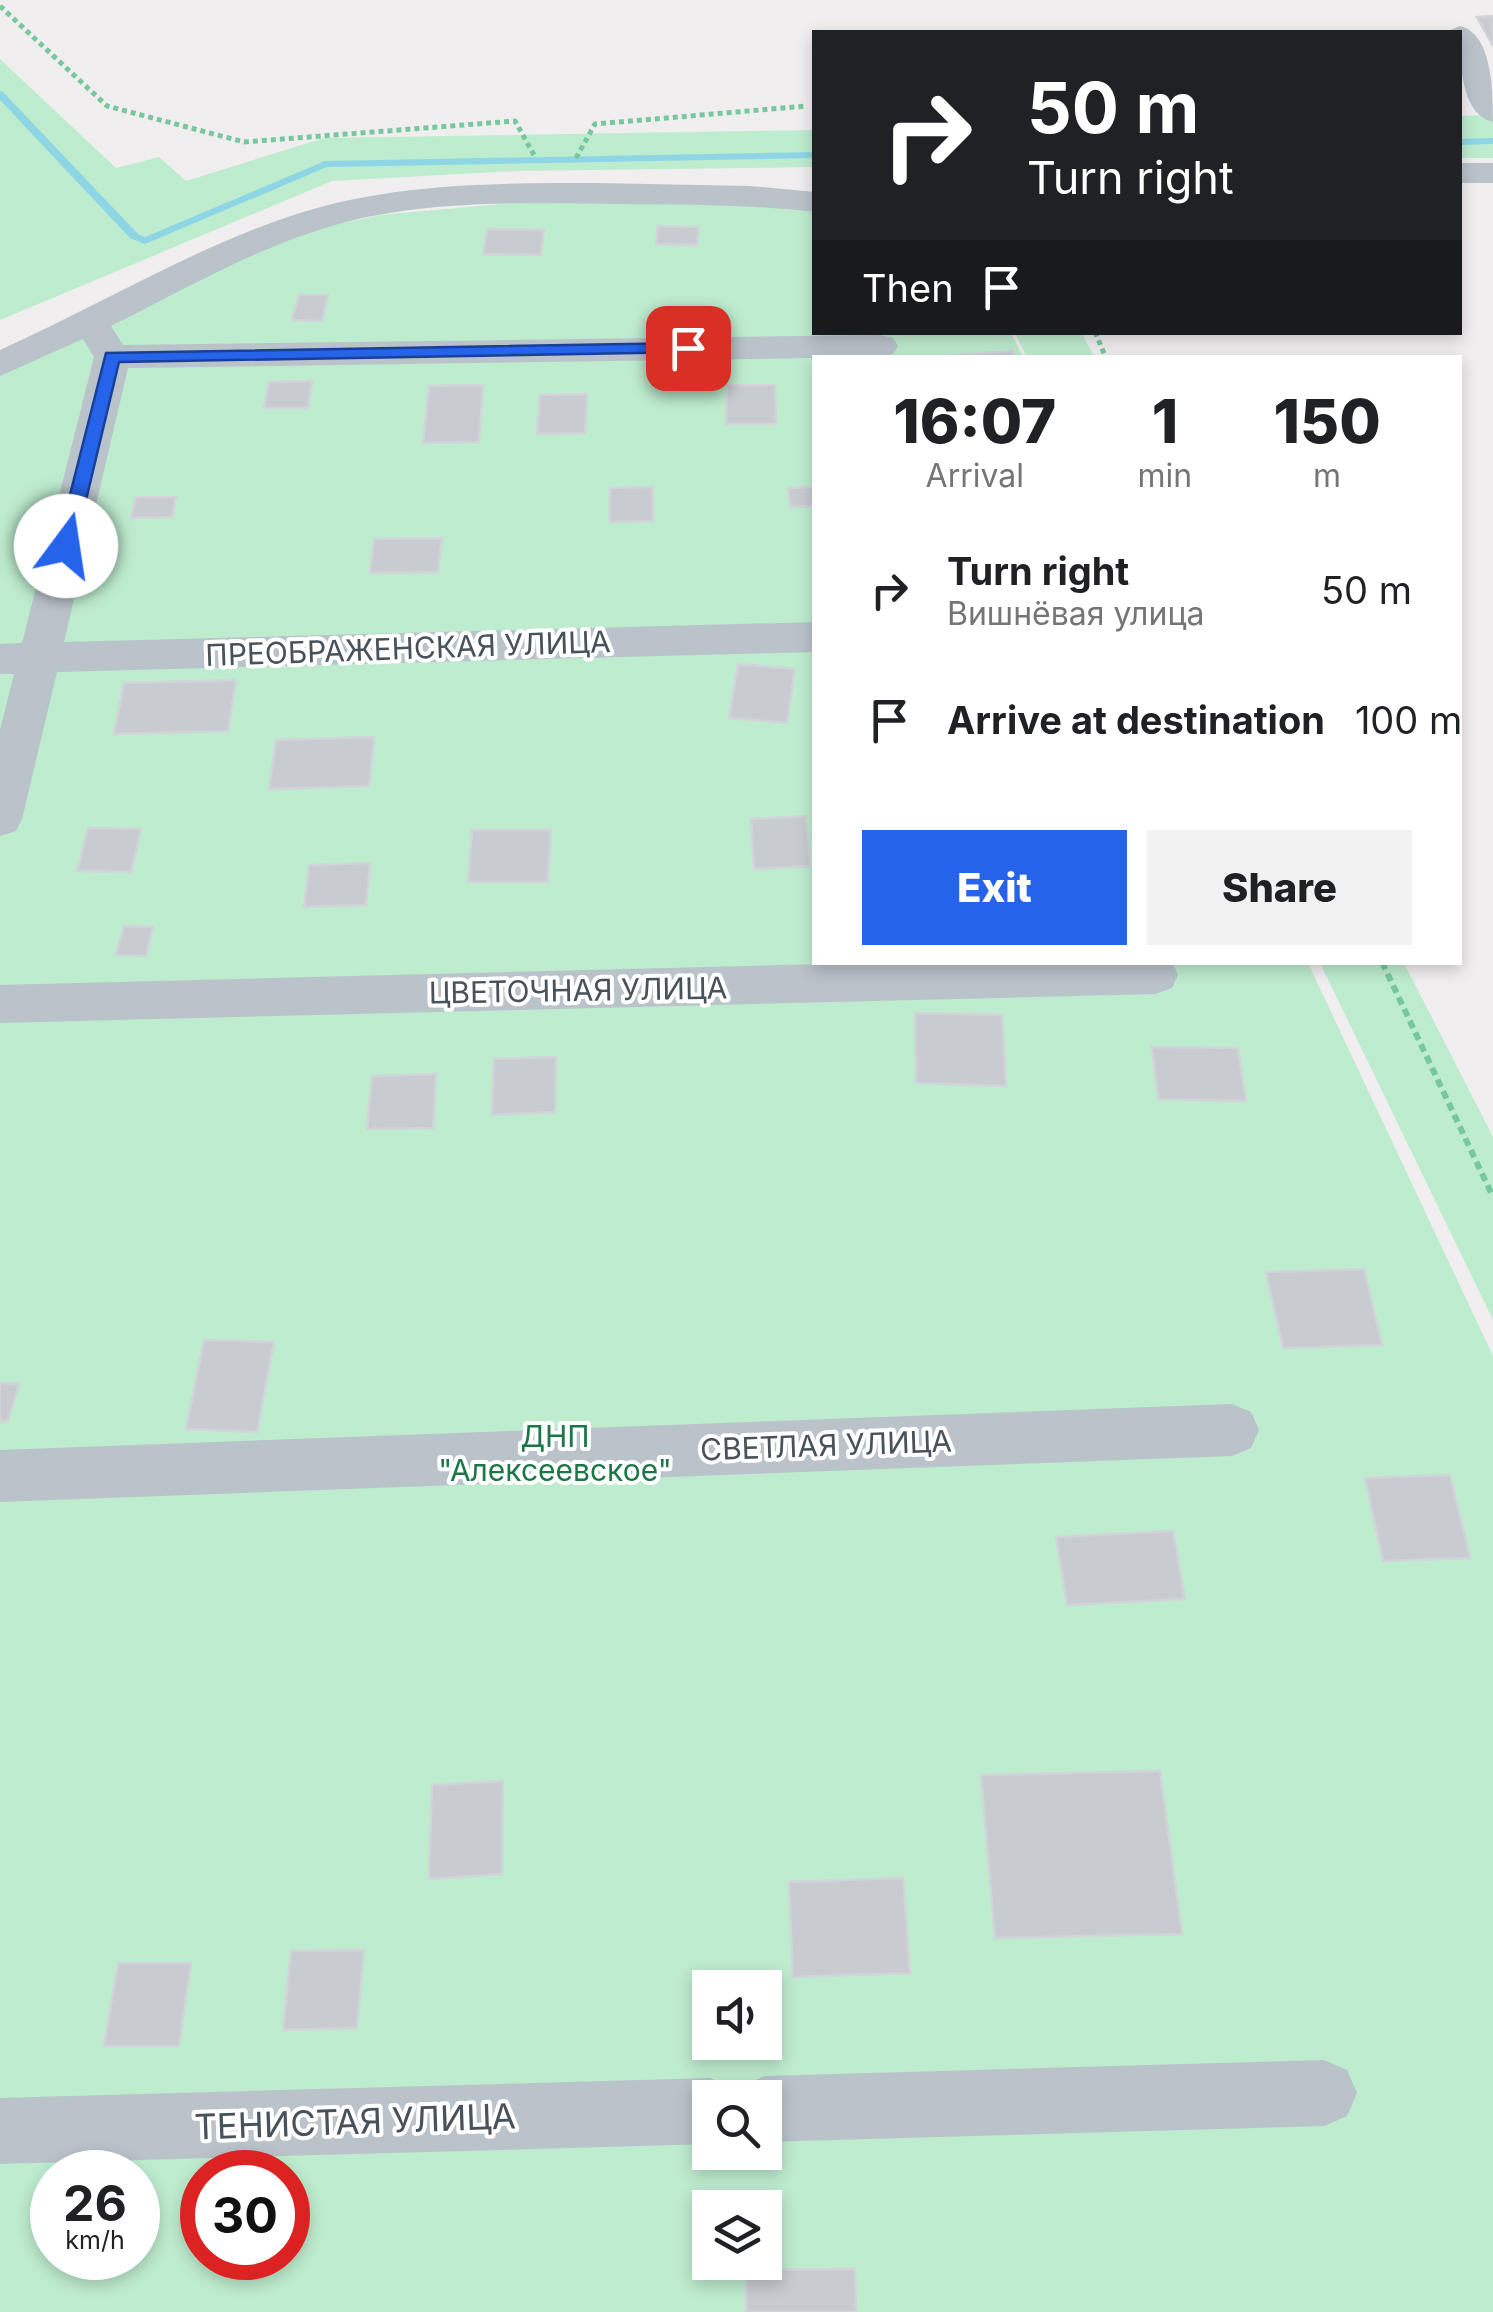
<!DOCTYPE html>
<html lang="en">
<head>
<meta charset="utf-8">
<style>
  body { margin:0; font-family:Inter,sans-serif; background:#f2f2f2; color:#202124; height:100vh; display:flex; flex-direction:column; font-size:38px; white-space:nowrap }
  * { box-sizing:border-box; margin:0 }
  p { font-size:32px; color:#757577 }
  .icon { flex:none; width:55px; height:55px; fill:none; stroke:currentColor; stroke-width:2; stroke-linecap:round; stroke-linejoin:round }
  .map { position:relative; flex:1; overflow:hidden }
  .sheet { position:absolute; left:812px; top:355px; width:650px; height:610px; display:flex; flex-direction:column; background:#fff; border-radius:0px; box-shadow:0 5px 15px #0003 }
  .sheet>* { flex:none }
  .guide { position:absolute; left:812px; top:30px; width:650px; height:305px; border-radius:0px; box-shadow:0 5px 15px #0003; background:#202124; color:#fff; overflow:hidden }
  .controls { position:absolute; left:692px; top:1970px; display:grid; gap:20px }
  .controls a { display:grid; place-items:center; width:90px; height:90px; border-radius:0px; background:#fff; box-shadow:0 5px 15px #0003; font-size:50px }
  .speed { position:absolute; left:30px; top:2150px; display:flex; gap:20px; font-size:50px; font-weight:700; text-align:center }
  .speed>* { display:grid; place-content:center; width:130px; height:130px; border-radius:50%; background:#fff; box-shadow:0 5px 15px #0003; line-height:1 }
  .speed small { font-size:25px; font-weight:400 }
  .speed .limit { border:15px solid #d22; background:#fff; color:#111 }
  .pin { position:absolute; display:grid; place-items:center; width:85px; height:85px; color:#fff; margin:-42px; border-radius:20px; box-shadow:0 5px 15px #0006 }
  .me { position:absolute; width:110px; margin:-55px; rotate:14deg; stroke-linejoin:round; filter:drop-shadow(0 0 8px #0008) }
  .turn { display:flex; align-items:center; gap:35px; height:210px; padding:0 50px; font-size:45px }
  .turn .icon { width:130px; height:130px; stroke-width:2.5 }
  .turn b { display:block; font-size:70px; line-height:85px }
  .then { display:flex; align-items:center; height:95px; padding:0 50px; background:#0003; gap:20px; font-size:38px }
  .eta { display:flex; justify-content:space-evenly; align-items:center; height:170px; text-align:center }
  .eta b { font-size:60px; font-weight:800; line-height:70px }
  .cta { display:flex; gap:20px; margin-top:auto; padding:20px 50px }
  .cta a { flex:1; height:115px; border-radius:0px; background:#2563eb; color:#fff; font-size:40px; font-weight:800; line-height:115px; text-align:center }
  .cta a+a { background:#f2f2f2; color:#202124 }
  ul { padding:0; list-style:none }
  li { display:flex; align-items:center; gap:30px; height:130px; padding:0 50px }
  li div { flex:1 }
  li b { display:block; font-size:38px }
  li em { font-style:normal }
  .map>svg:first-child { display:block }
  .green { fill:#beeccf; fill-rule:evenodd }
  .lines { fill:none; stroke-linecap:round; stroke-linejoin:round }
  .stream { fill:#8ed6e6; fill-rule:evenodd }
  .building { fill:#c8cbd0; stroke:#d2d4d9; stroke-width:2.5 }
  .path-far1 { stroke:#78c89f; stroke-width:5; stroke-dasharray:5 4; stroke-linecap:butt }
  .path { stroke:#78c89f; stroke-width:6; stroke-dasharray:8 5; stroke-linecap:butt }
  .minor { fill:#bac3ca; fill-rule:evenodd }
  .route { fill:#2563eb; stroke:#184099; stroke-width:2.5 }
  .labels { text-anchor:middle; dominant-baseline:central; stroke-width:8; stroke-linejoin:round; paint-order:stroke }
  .street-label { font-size:30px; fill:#47525a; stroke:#fff }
  .park-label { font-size:30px; fill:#1c7747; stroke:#fff }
  .near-street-label { font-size:35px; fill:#47525a; stroke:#fff }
</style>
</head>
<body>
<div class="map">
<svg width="1493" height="2312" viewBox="0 0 1493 2312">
  <rect width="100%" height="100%" fill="#f0eeee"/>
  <g class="green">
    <path d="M0,59L116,168L159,157L186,181L324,138L815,130V167L516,171L332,181L0,320Z"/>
    <path d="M1493,115V158H1460V116Z"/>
    <path d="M602,195L815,209V332L1011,333L1023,357L815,358V962L1308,963L1493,1356V2312H0V369L277,237L380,215ZM710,1988H765V2042H710ZM710,2098H765V2152H710ZM52,2172H138V2258H52ZM202,2172H288V2258H202ZM710,2208H765V2262H710Z"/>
    <path d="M1015,333H1082L1094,357H1027Z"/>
    <path d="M1320,963H1404L1493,1137V1320Z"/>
  </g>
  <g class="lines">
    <g class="stream">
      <path d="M0,91L3,92L138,234L145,237L325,161L815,152V158L327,167L145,244L130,238L0,100Z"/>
      <path d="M1493,138V144L1460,145V139Z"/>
    </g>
  </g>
  <g class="building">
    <path d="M1493,16V46L1477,17Z"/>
    <path d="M658,226L699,227L697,245L656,244Z"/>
    <path d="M487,229L544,230L541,255L483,254Z"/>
    <path d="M299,295H328L322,321L292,320Z"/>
    <path d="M1013,351L1015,358L932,357Z"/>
    <path d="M312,381L308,408H264L269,382Z"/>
    <path d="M483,385L479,442L423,443L429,386Z"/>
    <path d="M727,385H775L776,424H726Z"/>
    <path d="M587,394L585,433L537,434L540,395Z"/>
    <path d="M653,487V521L610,522V488Z"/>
    <path d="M815,487V506L790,507L788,488Z"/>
    <path d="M136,497H176L172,517L131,518Z"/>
    <path d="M442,538L438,572L370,573L374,539Z"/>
    <path d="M738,664L795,669L787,723L729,718Z"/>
    <path d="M236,680L228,731L114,734L124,683Z"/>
    <path d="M374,737L369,786L269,789L276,740Z"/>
    <path d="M806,816L810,866L754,869L751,819Z"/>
    <path d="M88,828L141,829L131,872L77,871Z"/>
    <path d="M472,830H551L548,882H468Z"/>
    <path d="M370,863L366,905L304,907L309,865Z"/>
    <path d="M124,926L153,927L146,956L116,955Z"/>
    <path d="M915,1013L1002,1015L1006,1086L916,1083Z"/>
    <path d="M1152,1047L1238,1048L1246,1101L1158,1099Z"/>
    <path d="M556,1057L555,1112L492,1115L494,1059Z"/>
    <path d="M436,1074L433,1128L367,1129L372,1076Z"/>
    <path d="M1364,1269L1382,1345L1283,1348L1266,1272Z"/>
    <path d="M204,1340L274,1342L257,1432L186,1429Z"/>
    <path d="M0,1383L19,1384L8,1421H0Z"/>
    <path d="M1450,1475L1470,1558L1383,1561L1365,1478Z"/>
    <path d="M1173,1531L1185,1599L1067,1605L1056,1537Z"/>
    <path d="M1160,1771L1182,1934L995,1938L981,1775Z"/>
    <path d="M503,1781L502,1874L429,1879L432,1785Z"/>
    <path d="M903,1878L910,1973L793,1977L789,1882Z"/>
    <path d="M364,1950L357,2028L283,2030L291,1951Z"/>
    <path d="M118,1963H191L179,2046H104Z"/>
    <path d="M855,2269L856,2312H746V2270Z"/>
  </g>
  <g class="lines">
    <g class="path-far1">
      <path d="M0,6L107,106L244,142L515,121L534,155"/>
      <path d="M576,158L595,124L807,106"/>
      <path d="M1095,332L1106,358"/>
    </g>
    <path class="path" d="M1382,962L1493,1197"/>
    <g class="minor">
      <path d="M1460,26C1493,34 1493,93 1493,122C1460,114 1460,60 1460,32H1446Z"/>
      <rect x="1460" y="163" width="33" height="20"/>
      <path d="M597,183L750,186L815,192V212C750,204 684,205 618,204C522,203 417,199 325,228C250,251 181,291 111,326L123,345L880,335L893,338L898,346L893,354L880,357L128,368L64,642L815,622V652L57,672L22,819L16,831L0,836V730L14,674H0V644L22,643L94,357L83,339L0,376V350C100,305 196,246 300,213C395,183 499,183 597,183Z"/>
      <path d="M896,962H1172L1178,975L1172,988L1155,994L0,1023V985Z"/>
      <path d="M1232,1404L1251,1412L1259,1430L1251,1448L1232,1456L0,1502V1450Z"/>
      <path d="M1324,2060L1347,2070L1357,2093L1347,2116L1324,2126L765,2142V2098H710V2144L0,2164V2098L710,2078L733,2088L737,2097L742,2086L765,2076Z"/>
    </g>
  </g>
  <path class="route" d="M688,343L696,348L694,352L119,362L75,546L66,552L57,546L106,353Z"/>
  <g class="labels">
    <g class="street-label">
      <text transform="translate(408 648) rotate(-2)">ПРЕОБРАЖЕНСКАЯ УЛИЦА</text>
      <text transform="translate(578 990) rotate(-1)">ЦВЕТОЧНАЯ УЛИЦА</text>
      <text transform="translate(826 1445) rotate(-2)">СВЕТЛАЯ УЛИЦА</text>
    </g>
    <g class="park-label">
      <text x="555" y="1436">ДНП<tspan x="555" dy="34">"Алексеевское"</tspan></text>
    </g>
    <g class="near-street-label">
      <text transform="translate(355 2121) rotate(-2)">ТЕНИСТАЯ УЛИЦА</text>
    </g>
  </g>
</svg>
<div class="controls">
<a><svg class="icon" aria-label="sound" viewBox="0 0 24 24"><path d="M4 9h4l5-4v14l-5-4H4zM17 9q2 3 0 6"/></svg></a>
<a><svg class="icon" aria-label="search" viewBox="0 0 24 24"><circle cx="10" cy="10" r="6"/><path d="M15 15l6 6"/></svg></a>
<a><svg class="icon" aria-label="layers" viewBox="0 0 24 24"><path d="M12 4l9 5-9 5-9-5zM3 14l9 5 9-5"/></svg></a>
</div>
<div class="speed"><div>26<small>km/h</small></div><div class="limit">30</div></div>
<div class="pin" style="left:688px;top:348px;background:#d93025"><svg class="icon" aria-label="arrive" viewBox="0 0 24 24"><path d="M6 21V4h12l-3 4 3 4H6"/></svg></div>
<svg class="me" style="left:66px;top:546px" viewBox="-20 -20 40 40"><circle r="19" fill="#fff"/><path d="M0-13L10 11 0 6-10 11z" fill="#2563eb"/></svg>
<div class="guide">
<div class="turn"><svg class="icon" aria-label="right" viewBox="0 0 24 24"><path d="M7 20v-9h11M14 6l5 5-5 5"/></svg><div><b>50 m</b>Turn right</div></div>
<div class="then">Then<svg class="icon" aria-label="arrive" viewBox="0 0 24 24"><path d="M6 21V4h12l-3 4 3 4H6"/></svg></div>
</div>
<section class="sheet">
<div class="eta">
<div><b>16:07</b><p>Arrival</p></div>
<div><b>1</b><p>min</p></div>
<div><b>150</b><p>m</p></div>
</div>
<ul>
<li><svg class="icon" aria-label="right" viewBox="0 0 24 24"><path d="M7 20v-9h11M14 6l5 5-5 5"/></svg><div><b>Turn right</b><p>Вишнёвая улица</p></div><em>50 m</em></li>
<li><svg class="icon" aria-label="arrive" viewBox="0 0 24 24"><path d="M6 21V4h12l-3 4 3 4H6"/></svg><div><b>Arrive at destination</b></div><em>100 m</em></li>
</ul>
<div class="cta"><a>Exit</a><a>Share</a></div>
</section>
</div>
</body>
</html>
